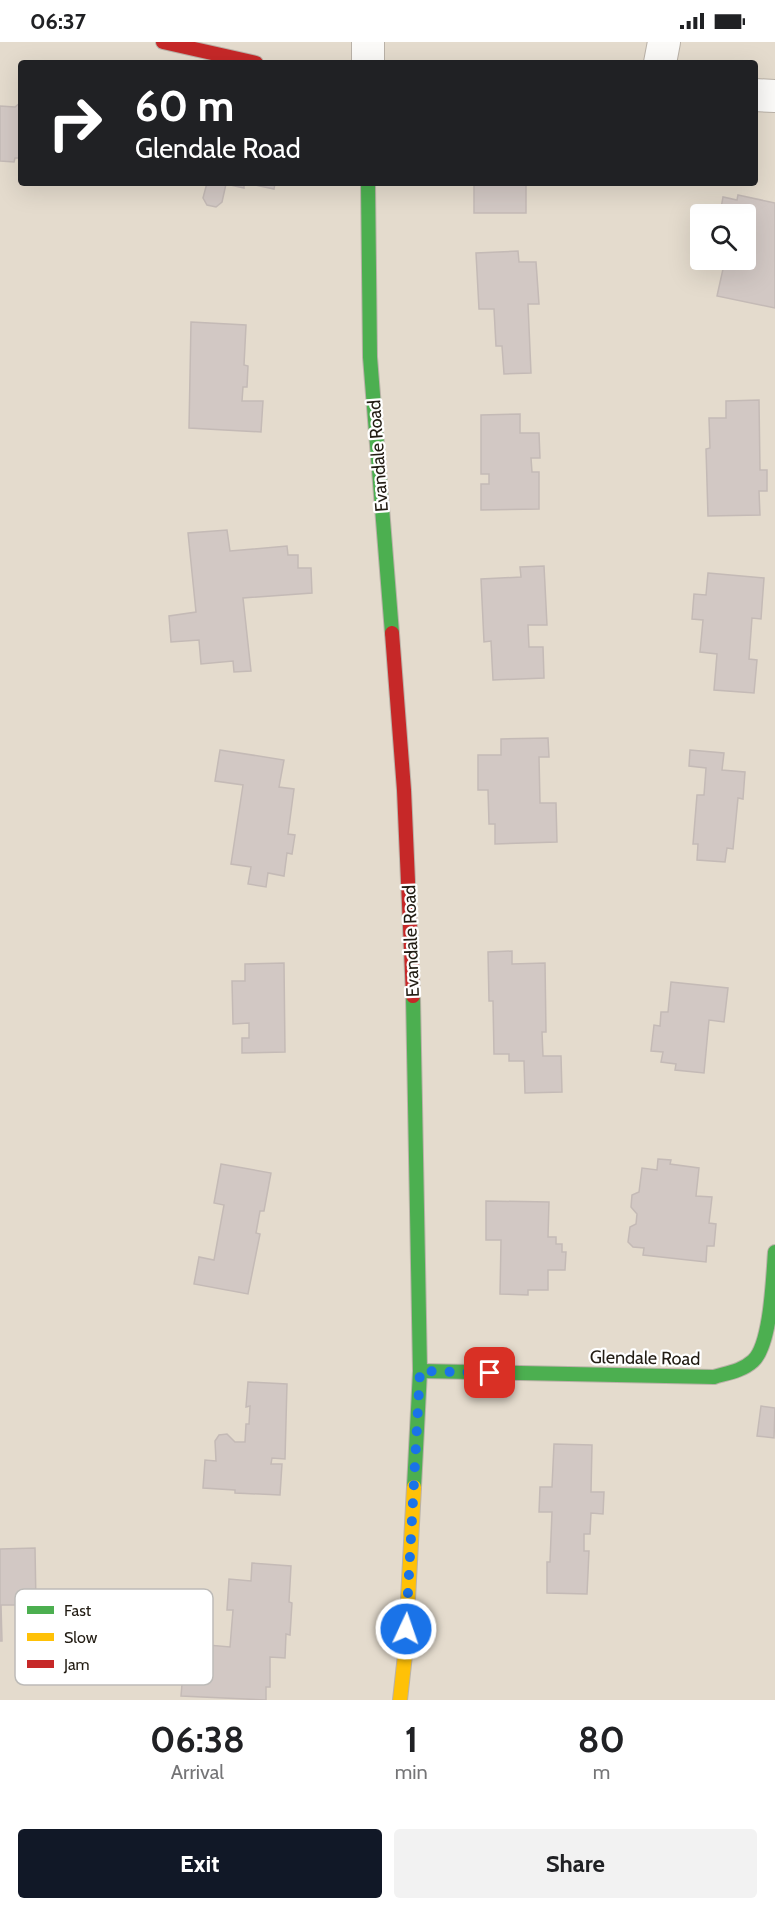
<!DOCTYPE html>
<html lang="en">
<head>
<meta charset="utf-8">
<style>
  body { margin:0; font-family:Cabin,sans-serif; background:#f2f2f2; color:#202124; height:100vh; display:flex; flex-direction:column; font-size:22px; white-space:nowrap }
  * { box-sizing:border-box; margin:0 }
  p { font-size:20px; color:#757577 }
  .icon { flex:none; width:33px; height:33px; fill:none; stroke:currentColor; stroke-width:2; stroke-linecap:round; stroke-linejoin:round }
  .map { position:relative; height:1658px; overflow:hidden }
  .details { display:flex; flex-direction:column; background:#fff; flex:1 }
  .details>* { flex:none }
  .banner { position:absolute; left:18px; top:18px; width:740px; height:126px; border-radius:6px; box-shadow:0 6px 24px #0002; background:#202124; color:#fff; overflow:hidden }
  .tools { position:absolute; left:690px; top:162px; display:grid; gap:12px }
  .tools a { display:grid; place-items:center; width:66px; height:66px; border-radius:6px; background:#fff; box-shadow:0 6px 24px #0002; font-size:30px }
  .pin { position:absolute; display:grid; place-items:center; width:51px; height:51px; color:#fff; margin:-26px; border-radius:12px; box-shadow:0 3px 9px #0006 }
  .me { position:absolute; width:66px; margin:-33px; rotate:3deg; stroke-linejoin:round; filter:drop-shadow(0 0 4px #0008) }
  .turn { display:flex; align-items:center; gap:21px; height:126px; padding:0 18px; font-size:27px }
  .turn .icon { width:78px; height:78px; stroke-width:2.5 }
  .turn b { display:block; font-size:42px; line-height:51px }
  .eta { display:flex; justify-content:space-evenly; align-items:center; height:102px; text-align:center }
  .eta b { font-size:36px; font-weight:800; line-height:42px }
  .primary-button { display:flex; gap:12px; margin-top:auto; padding:12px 18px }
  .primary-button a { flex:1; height:69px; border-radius:6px; background:#111827; color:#fff; font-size:24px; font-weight:800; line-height:69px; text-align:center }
  .primary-button a+a { background:#f2f2f2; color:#202124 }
  .status { display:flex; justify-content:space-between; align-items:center; height:42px; padding:0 30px; background:#fff; direction:ltr }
  .status svg { height:16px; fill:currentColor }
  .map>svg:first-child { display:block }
  .building { fill:#d2c8c4; stroke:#c4bab6; stroke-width:1.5 }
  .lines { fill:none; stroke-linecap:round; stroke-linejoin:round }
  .street-casing { stroke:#bab2a8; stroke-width:34 }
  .fast-casing { stroke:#bab2a8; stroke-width:16 }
  .slow-casing { stroke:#bab2a8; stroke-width:16 }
  .jam-casing { stroke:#bab2a8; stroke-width:16 }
  .street { stroke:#fbfaf8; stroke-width:32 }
  .fast { stroke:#4caf50; stroke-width:14 }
  .slow { stroke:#ffc107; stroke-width:14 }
  .jam { stroke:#c62828; stroke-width:14 }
  .route { stroke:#1a73e8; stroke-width:10; stroke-dasharray:0 18 }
  .labels { text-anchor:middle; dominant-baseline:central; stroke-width:4.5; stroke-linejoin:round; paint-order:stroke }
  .street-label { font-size:18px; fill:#221c13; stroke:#fff }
  .key { fill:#fff; stroke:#bdbbb8; stroke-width:1.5 }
  .key-label { font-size:16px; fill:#221c13 }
</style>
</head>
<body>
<div class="status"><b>06:37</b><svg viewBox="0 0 49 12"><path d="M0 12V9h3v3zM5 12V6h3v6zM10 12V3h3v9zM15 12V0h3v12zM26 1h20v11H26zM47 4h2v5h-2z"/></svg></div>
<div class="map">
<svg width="775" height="1658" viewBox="0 0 775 1658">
  <rect width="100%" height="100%" fill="#e4dbcd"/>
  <g class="building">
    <path d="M21,60V116H15L14,120L0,119V64L15,65Z"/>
    <path d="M207,141H244V146L226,142L222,160L216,165L207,163L203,156Z"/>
    <path d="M246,141H275L274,147Z"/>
    <rect x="474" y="141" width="52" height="30"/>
    <path d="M738,153L775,161V266L717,254L725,218H746V172H720L723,155L737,158Z"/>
    <path d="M518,209L519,220H536L539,262H528L531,331L504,332L502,304H496L494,267H479L476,211Z"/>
    <path d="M191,280L246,283L244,323L248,324L247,345H243L242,359H263L261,390L189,386Z"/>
    <path d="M759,358L760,428H767V449H759L760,473L708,474L706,407L710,406L709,376H726V359Z"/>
    <path d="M520,372V391H539L540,416H531L532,430H539V467L481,468V442H489V432H481V373Z"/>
    <path d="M227,488L230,509L287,504L288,513H298V526H311L312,551L243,556L251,629L234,630L233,619L201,622L199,598L171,600L169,574L196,570L188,491Z"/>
    <path d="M544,524L547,583H528L529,605H543L544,636L493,638L491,599L484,600L481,537L521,535L520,525Z"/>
    <path d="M708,531L764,536L761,577L752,576L749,617L757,618L754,651L714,648L717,612L700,610L703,578L692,577L694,552L706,553Z"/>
    <path d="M548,696L549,715H539L540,761H556L557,800L495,802V782H489L488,748H478V713H501V697Z"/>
    <path d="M220,708L284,718L279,745L294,747L288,792L295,793L292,812L287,811L284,834L268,831L266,845L248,842L251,825L231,822L243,743L215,739Z"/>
    <path d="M690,708L724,711L722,728L745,730L743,757L738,756L733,807L727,806L725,820L697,818L698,802H693L697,753H704L706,726L689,724Z"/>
    <path d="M512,909V922L545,921L546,990H542L543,1014H561L562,1050L525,1051L524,1019H509V1012H494L493,959H489L488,910Z"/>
    <path d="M284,921L285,1010L242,1011V996H249V981L233,982L232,939H245V922Z"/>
    <path d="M671,940L728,946L724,980L709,978L704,1031L675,1028L676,1022L661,1020L663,1010L651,1009L654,983L660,984L661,970H668Z"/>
    <path d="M658,1117L671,1118L670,1122L699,1126L696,1154L712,1155L709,1181L716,1182L714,1204H707L706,1220L643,1213L644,1206L633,1205L628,1200L630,1185L636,1182L637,1172L631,1165L632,1153L639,1150L642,1126L657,1128Z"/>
    <path d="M221,1122L271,1131L264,1169H260L256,1191L260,1192L248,1252L194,1242L199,1215L214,1218L224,1163L214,1161Z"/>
    <path d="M486,1159L549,1160L548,1195H556V1202H562V1210H566L565,1228H548V1248H528V1253L500,1252L501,1198H486Z"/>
    <path d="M248,1340L287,1342L285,1417L272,1416L271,1422H282L280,1453L235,1451V1448L203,1446L205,1418L216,1419L215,1399L219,1393L227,1392L235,1400H245L246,1382H249L250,1364L246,1365Z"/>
    <path d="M761,1364L775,1366L774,1396L757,1394Z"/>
    <path d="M554,1402L592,1403L591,1450H604L603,1472L591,1471L590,1492H584V1509H589L587,1552L547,1551V1520H550L552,1470H539L540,1445H552Z"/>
    <path d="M35,1506L36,1563H1L2,1599H0V1507Z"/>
    <path d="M252,1521L291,1524L289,1560L292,1561L290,1593L286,1592L285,1616L270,1615V1645H266V1658L181,1654L184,1618L196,1619L197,1602L230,1605L233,1568H227L229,1537L251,1539Z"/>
  </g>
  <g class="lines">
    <defs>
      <g id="street">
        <path d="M368,21V0"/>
        <path d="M660,21L664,0"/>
        <path d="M754,53L775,54"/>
      </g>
      <g id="fast">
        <path d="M368,141L370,315L392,591"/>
        <path d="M413,954L420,1329L414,1445"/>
        <path d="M420,1329L714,1335C727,1331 742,1329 753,1319C771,1303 773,1235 775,1210"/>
      </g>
      <path id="slow" d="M400,1658L405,1613L414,1445"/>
      <g id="jam">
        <path d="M163,0L256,21"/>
        <path d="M392,591L404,748L413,954"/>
      </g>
    </defs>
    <use href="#street" class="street-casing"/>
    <use href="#fast" class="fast-casing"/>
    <use href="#slow" class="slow-casing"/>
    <use href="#jam" class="jam-casing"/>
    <use href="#street" class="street"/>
    <use href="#fast" class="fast"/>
    <use href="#slow" class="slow"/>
    <use href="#jam" class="jam"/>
  </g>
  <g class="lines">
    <path class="route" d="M406,1587L420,1329L490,1331"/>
  </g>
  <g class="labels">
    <g class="street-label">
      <text transform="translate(378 414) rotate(-94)">Evandale Road</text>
      <text transform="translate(411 899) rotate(-92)">Evandale Road</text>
      <text transform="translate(645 1316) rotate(1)">Glendale Road</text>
    </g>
  </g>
  <rect x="15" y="1547" width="198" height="96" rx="9" class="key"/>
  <rect x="27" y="1564" width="27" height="8" fill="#4caf50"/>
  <rect x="27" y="1591" width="27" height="8" fill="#ffc107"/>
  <rect x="27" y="1618" width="27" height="8" fill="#c62828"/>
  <g class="key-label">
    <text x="64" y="1574">Fast</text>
    <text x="64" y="1601">Slow</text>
    <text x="64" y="1628">Jam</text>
  </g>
</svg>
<div class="tools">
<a><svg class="icon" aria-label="search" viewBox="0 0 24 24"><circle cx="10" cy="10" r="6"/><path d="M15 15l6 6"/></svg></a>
</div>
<div class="pin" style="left:490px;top:1331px;background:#d93025"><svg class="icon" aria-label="arrive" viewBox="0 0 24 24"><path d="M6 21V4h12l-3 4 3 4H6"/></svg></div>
<svg class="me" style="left:406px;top:1587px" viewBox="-20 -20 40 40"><circle r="17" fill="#1a73e8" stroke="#fff" stroke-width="3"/><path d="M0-11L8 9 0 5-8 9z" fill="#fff"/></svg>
<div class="banner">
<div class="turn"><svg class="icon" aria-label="right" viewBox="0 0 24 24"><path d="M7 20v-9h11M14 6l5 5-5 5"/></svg><div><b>60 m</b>Glendale Road</div></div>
</div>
</div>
<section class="details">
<div class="eta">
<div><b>06:38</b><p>Arrival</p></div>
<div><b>1</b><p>min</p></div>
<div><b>80</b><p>m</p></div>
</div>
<div class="primary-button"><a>Exit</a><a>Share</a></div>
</section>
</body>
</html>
